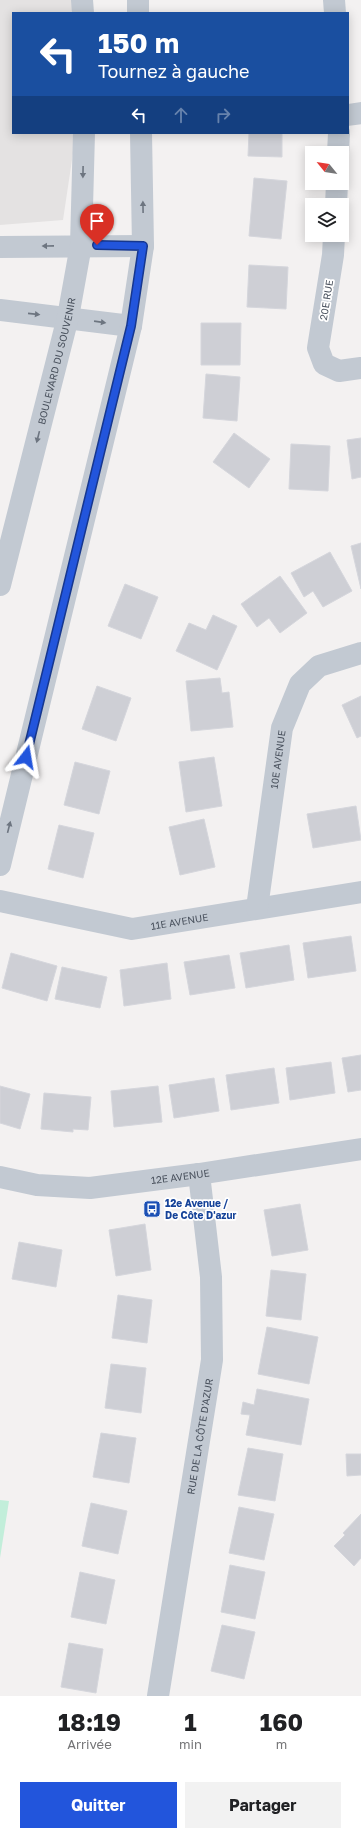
<!DOCTYPE html>
<html lang="fr">
<head>
<meta charset="utf-8">
<style>
  body { margin:0; font-family:"Golos Text",sans-serif; background:#f2f2f2; color:#202124; height:100vh; display:flex; flex-direction:column; font-size:15px; white-space:nowrap }
  * { box-sizing:border-box; margin:0 }
  p { font-size:13px; color:#757577 }
  .icon { flex:none; width:22px; height:22px; fill:none; stroke:currentColor; stroke-width:2; stroke-linecap:round; stroke-linejoin:round }
  .map { position:relative; height:1696px; overflow:hidden }
  .drawer { display:flex; flex-direction:column; background:#fff; flex:1 }
  .drawer>* { flex:none }
  .guide { position:absolute; left:12px; top:12px; width:337px; height:122px; border-radius:0px; box-shadow:0 2px 10px #0003; background:#1a4fa0; color:#fff; overflow:hidden }
  .needle { width:26px; rotate:300deg }
  .fabs { position:absolute; left:305px; top:146px; display:grid; gap:8px }
  .fabs a { display:grid; place-items:center; width:44px; height:44px; border-radius:0px; background:#fff; box-shadow:0 2px 10px #0003; font-size:20px }
  .pin { position:absolute; display:grid; place-items:center; width:34px; height:34px; color:#fff; margin:-41px -17px; border-radius:50% 50% 50% 0; rotate:-45deg; box-shadow:0 0 4px #0007 }
  .pin .icon { rotate:45deg }
  .me { position:absolute; width:44px; margin:-22px; rotate:14deg; stroke-linejoin:round; filter:drop-shadow(0 0 3px #0008) }
  .turn { display:flex; align-items:center; gap:14px; height:84px; padding:0 20px; font-size:18px }
  .turn .icon { width:52px; height:52px; stroke-width:2.5 }
  .turn b { display:block; font-size:28px; line-height:34px }
  .lanes { display:flex; align-items:center; height:38px; padding:0 20px; background:#0003; justify-content:center; gap:20px; direction:ltr }
  .lanes .off { opacity:.35 }
  .eta { display:flex; justify-content:space-evenly; align-items:center; height:68px; text-align:center }
  .eta b { font-size:24px; font-weight:700; line-height:28px }
  .primary-button { display:flex; gap:8px; margin-top:auto; padding:8px 20px }
  .primary-button a { flex:1; height:46px; border-radius:0px; background:#2255dc; color:#fff; font-size:16px; font-weight:700; line-height:46px; text-align:center }
  .primary-button a+a { background:#f2f2f2; color:#202124 }
  .map>svg:first-child { display:block }
  .education { fill:#e4e2e2 }
  .green { fill:#c2eeda }
  .building { fill:#cecfd5; stroke:#d5d6dc }
  .lines { fill:none; stroke-linecap:round; stroke-linejoin:round }
  .minor { stroke:#c2c9d2; stroke-width:22 }
  .oneway { fill:#6d7580 }
  .route-casing { stroke:#16378f; stroke-width:10 }
  .route { stroke:#2255dc; stroke-width:7 }
  .labels { text-anchor:middle; dominant-baseline:central; stroke-width:3.5; stroke-linejoin:round; paint-order:stroke }
  .street-label { font-size:10px; fill:#49515d; stroke:#fff }
  .transit-label { font-size:10px; font-weight:bold; fill:#164399; stroke:#fff; text-anchor:start }
</style>
</head>
<body>
<div class="map">
<svg width="361" height="1696" viewBox="0 0 361 1696">
  <rect width="100%" height="100%" fill="#f3f1f1"/>
  <path class="education" d="M0,0H82L83,13H13V133H76L63,220L0,225Z"/>
  <path class="green" d="M0,1500L9,1501L0,1558Z"/>
  <g class="building">
    <path d="M249,133H282V157L248,156Z"/>
    <path d="M254,178L287,181L281,239L249,236Z"/>
    <path d="M249,265L288,267L286,309L247,307Z"/>
    <path d="M201,323H241L240,365H201Z"/>
    <path d="M206,374L240,377L237,421L203,418Z"/>
    <path d="M234,433L270,459L249,488L213,462Z"/>
    <path d="M361,438V477L352,479L347,440Z"/>
    <path d="M291,444L330,446L328,491L289,489Z"/>
    <path d="M361,543V589L351,546Z"/>
    <path d="M330,552L352,591L323,607L313,591L304,597L291,573Z"/>
    <path d="M280,576L307,613L280,633L269,618L257,627L241,604Z"/>
    <path d="M125,584L158,597L141,639L108,626Z"/>
    <path d="M213,615L237,626L217,670L176,651L189,623L206,630Z"/>
    <path d="M220,678L222,693L229,692L233,727L191,731L186,681Z"/>
    <path d="M97,686L131,698L116,741L82,729Z"/>
    <path d="M361,696V736L357,738L342,705Z"/>
    <path d="M214,757L222,806L186,812L179,762Z"/>
    <path d="M75,762L110,771L99,814L64,805Z"/>
    <path d="M356,806L361,840L313,848L307,814Z"/>
    <path d="M204,819L215,867L180,875L169,827Z"/>
    <path d="M59,825L94,833L83,878L48,869Z"/>
    <path d="M351,936L356,971L308,978L303,943Z"/>
    <path d="M289,945L294,980L246,988L240,953Z"/>
    <path d="M11,953L57,966L47,1001L2,988Z"/>
    <path d="M229,955L235,988L190,995L184,962Z"/>
    <path d="M167,963L171,999L124,1006L120,970Z"/>
    <path d="M62,967L107,977L100,1008L55,999Z"/>
    <path d="M361,1055V1090L348,1092L342,1058Z"/>
    <path d="M331,1062L335,1093L290,1100L286,1068Z"/>
    <path d="M274,1068L279,1103L231,1110L226,1075Z"/>
    <path d="M214,1078L219,1111L174,1118L169,1085Z"/>
    <path d="M0,1086L30,1094L20,1129L0,1123Z"/>
    <path d="M158,1086L162,1122L114,1127L111,1091Z"/>
    <path d="M44,1093L91,1097L88,1130L73,1129V1132L41,1129Z"/>
    <path d="M300,1204L308,1250L272,1256L264,1210Z"/>
    <path d="M145,1224L151,1270L116,1276L109,1230Z"/>
    <path d="M19,1242L62,1250L56,1287L12,1279Z"/>
    <path d="M271,1270L306,1274L301,1320L266,1316Z"/>
    <path d="M118,1295L152,1300L147,1343L112,1338Z"/>
    <path d="M267,1327L318,1337L309,1384L258,1374Z"/>
    <path d="M111,1364L146,1368L141,1413L105,1408Z"/>
    <path d="M257,1389L309,1399L301,1445L246,1435L250,1415L241,1414L243,1402L254,1405Z"/>
    <path d="M101,1433L136,1438L129,1483L93,1477Z"/>
    <path d="M248,1448L283,1454L275,1501L238,1495Z"/>
    <path d="M346,1454H361V1475L347,1476Z"/>
    <path d="M91,1503L127,1511L118,1554L82,1546Z"/>
    <path d="M239,1507L274,1514L264,1560L229,1553Z"/>
    <path d="M361,1514V1558L354,1566L334,1546L345,1535L343,1533Z"/>
    <path d="M230,1565L265,1572L255,1619L221,1612Z"/>
    <path d="M80,1572L115,1580L106,1624L71,1617Z"/>
    <path d="M222,1625L255,1632L244,1679L211,1671Z"/>
    <path d="M69,1643L103,1649L96,1693L61,1687Z"/>
  </g>
  <g class="lines">
    <g class="minor">
      <path d="M82,0L83,13"/>
      <path d="M138,0V13"/>
      <path d="M334,0L335,13"/>
      <path d="M348,115L361,113"/>
      <path d="M338,153L339,133"/>
      <path d="M336,205L337,183"/>
      <path d="M334,235L333,255L318,348L324,364L339,371L361,368"/>
      <path d="M0,247L143,246"/>
      <path d="M0,310L131,326"/>
      <path id="s1" d="M0,585L68,317L81,245L84,133"/>
      <path d="M0,865L131,326L143,246L141,133"/>
      <path id="s2" d="M0,901L132,929L361,892"/>
      <path id="s3" d="M257,908L282,728L300,684L319,666L361,653"/>
      <path id="s4" d="M0,1177L37,1185L90,1188L199,1174L361,1149"/>
      <path id="s5" d="M158,1696L212,1360L211,1277L199,1174"/>
    </g>
  </g>
  <defs><path id="oneway-solid" d="M-6-.8H1V-3.2L6.5 0L1 3.2V.8H-6Z"/></defs>
  <g class="oneway">
    <use href="#oneway-solid" transform="translate(83 172) rotate(91)"/>
    <use href="#oneway-solid" transform="translate(143 207) rotate(-91)"/>
    <use href="#oneway-solid" transform="translate(48 246) rotate(179)"/>
    <use href="#oneway-solid" transform="translate(34 314) rotate(6)"/>
    <use href="#oneway-solid" transform="translate(100 322) rotate(8)"/>
    <use href="#oneway-solid" transform="translate(38 437) rotate(104)"/>
    <use href="#oneway-solid" transform="translate(9 827) rotate(-76)"/>
  </g>
  <g class="lines">
    <defs>
      <path id="route" d="M26,757L131,326L143,246L97,245"/>
    </defs>
    <use href="#route" class="route-casing"/>
    <use href="#route" class="route"/>
  </g>
  <defs>
    <symbol id="bus-square" viewBox="-11 -11 22 22"><rect x="-9" y="-9" width="18" height="18" rx="4" fill="#1a4fb4" stroke="#fff"/><path d="M-5-6H5V4H4V6H2V4H-2V6H-4V4H-5ZM-3.5-4V0h7V-4ZM-3.5 1.2v1.5H-2V1.2ZM2 1.2v1.5H3.5V1.2Z" fill="#fff"/></symbol>
  </defs>
  <g fill-rule="evenodd">
    <use href="#bus-square" x="142" y="1199" width="20" height="20"/>
  </g>
  <g class="labels">
    <g class="street-label">
      <text transform="translate(326 300) rotate(-81)">20E RUE</text>
      <text stroke="none"><textPath href="#s1" startOffset="231">BOULEVARD DU SOUVENIR</textPath></text>
      <text stroke="none"><textPath href="#s3" startOffset="150">10E AVENUE</textPath></text>
      <text stroke="none"><textPath href="#s2" startOffset="183">11E AVENUE</textPath></text>
      <text stroke="none"><textPath href="#s4" startOffset="182">12E AVENUE</textPath></text>
      <text stroke="none"><textPath href="#s5" startOffset="263">RUE DE LA CÔTE D'AZUR</textPath></text>
    </g>
    <g class="transit-label">
      <text x="165" y="1203">12e Avenue /<tspan x="165" dy="12">De Côte D'azur</tspan></text>
    </g>
  </g>
</svg>
<div class="fabs">
<a><svg class="needle" viewBox="-14 -14 28 28"><path d="M0-13l5 13h-10z" fill="#e53935"/><path d="M0 13l5-13h-10z" fill="#757577"/></svg></a>
<a><svg class="icon" aria-label="layers" viewBox="0 0 24 24"><path d="M12 4l9 5-9 5-9-5zM3 14l9 5 9-5"/></svg></a>
</div>
<div class="pin" style="left:97px;top:245px;background:#d93025"><svg class="icon" aria-label="arrive" viewBox="0 0 24 24"><path d="M6 21V4h12l-3 4 3 4H6"/></svg></div>
<svg class="me" style="left:26px;top:757px" viewBox="-20 -20 40 40"><path d="M0-17L14 15 0 8-14 15z" fill="#2255dc" stroke="#fff" stroke-width="4"/></svg>
<div class="guide">
<div class="turn"><svg class="icon" aria-label="left" viewBox="0 0 24 24"><path d="M17 20v-9H6M10 6l-5 5 5 5"/></svg><div><b>150 m</b>Tournez à gauche</div></div>
<div class="lanes"><svg class="icon" aria-label="left" viewBox="0 0 24 24"><path d="M17 20v-9H6M10 6l-5 5 5 5"/></svg><svg class="icon off" aria-label="ahead" viewBox="0 0 24 24"><path d="M12 20V5M6 11l6-6 6 6"/></svg><svg class="icon off" aria-label="right" viewBox="0 0 24 24"><path d="M7 20v-9h11M14 6l5 5-5 5"/></svg></div>
</div>
</div>
<section class="drawer">
<div class="eta">
<div><b>18:19</b><p>Arrivée</p></div>
<div><b>1</b><p>min</p></div>
<div><b>160</b><p>m</p></div>
</div>
<div class="primary-button"><a>Quitter</a><a>Partager</a></div>
</section>
</body>
</html>
